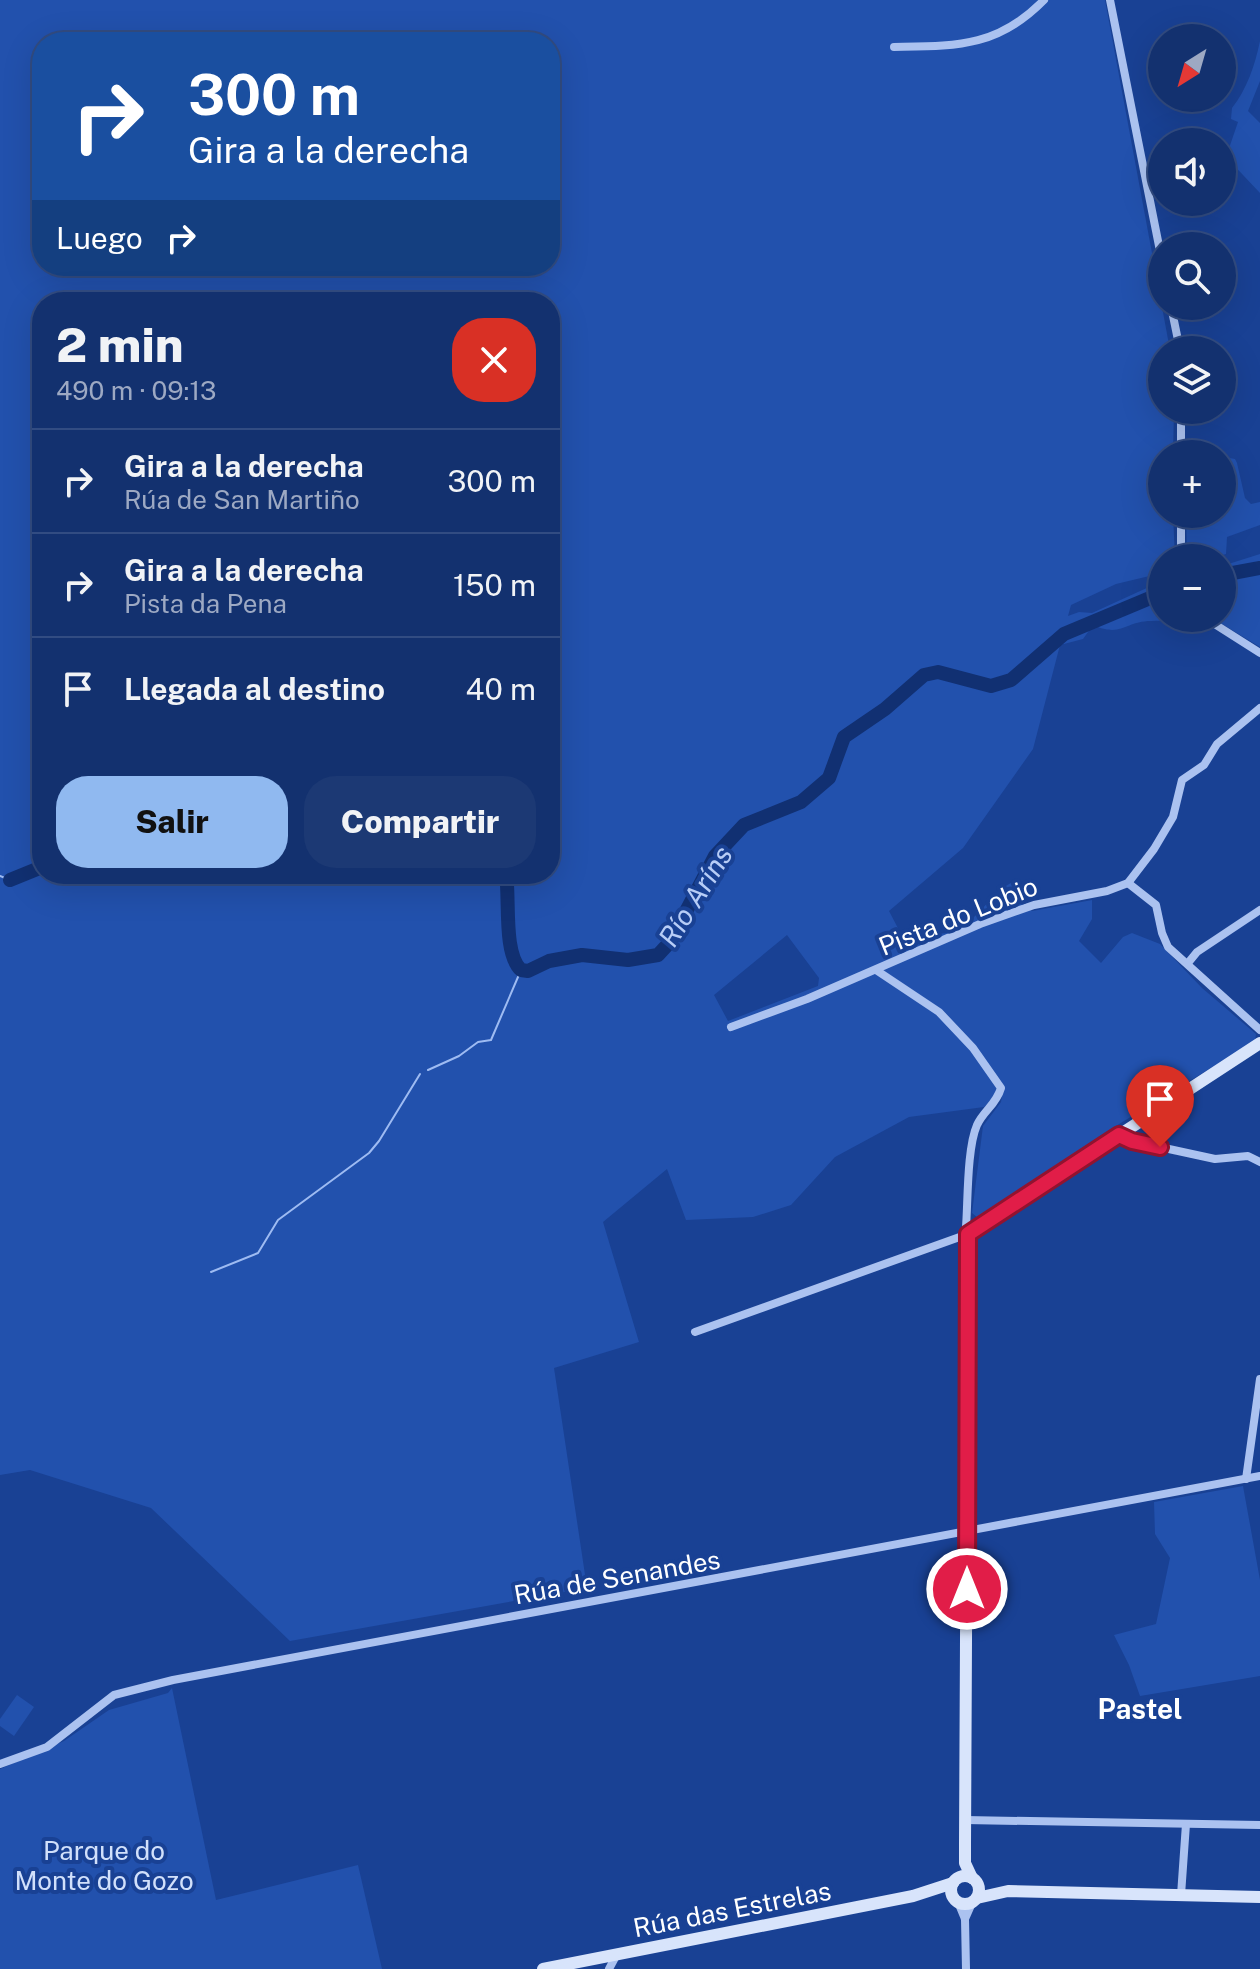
<!DOCTYPE html>
<html lang="es">
<head>
<meta charset="utf-8">
<style>
  body { margin:0; font-family:"Public Sans",sans-serif; background:#1c3974; color:#f1f3f6; height:100vh; display:flex; flex-direction:column; font-size:30px; white-space:nowrap }
  * { box-sizing:border-box; margin:0 }
  p { font-size:26px; color:#9da9c3 }
  .icon { flex:none; width:44px; height:44px; fill:none; stroke:currentColor; stroke-width:2; stroke-linecap:round; stroke-linejoin:round }
  .map { position:relative; flex:1; overflow:hidden }
  .drawer { position:absolute; left:32px; top:292px; width:528px; height:592px; display:flex; flex-direction:column; background:#13316f; border-radius:32px; box-shadow:0 8px 32px #0002,0 0 0 2px #324c82 }
  .drawer>* { flex:none }
  .top-card { position:absolute; left:32px; top:32px; width:528px; height:244px; border-radius:32px; box-shadow:0 8px 32px #0002,0 0 0 2px #324c82; background:#1a4fa0; color:#fff; overflow:hidden }
  .needle { width:52px; rotate:217deg }
  .fabs { position:absolute; left:1148px; top:24px; display:grid; gap:16px }
  .fabs a { display:grid; place-items:center; width:88px; height:88px; border-radius:50%; background:#13316f; box-shadow:0 8px 32px #0002,0 0 0 2px #324c82; font-size:40px }
  .pin { position:absolute; display:grid; place-items:center; width:68px; height:68px; color:#fff; margin:-82px -34px; border-radius:50% 50% 50% 0; rotate:-45deg; box-shadow:0 0 8px #0007 }
  .pin .icon { rotate:45deg }
  .me { position:absolute; width:88px; margin:-44px; rotate:0deg; stroke-linejoin:round; filter:drop-shadow(0 0 6px #0008) }
  .turn { display:flex; align-items:center; gap:28px; height:168px; padding:0 24px; font-size:36px }
  .turn .icon { width:104px; height:104px; stroke-width:2.5 }
  .turn b { display:block; font-size:56px; line-height:68px }
  .then { display:flex; align-items:center; height:76px; padding:0 24px; background:#0003; gap:16px; font-size:30px }
  .round { display:grid; place-items:center; flex:none; width:84px; height:84px; border-radius:32px; background:#1c3974 }
  .overview { display:flex; align-items:center; justify-content:space-between; height:136px; padding:0 24px }
  h1 { font-size:48px; font-weight:800; line-height:60px }
  .cta { display:flex; gap:16px; margin-top:auto; padding:16px 24px }
  .cta a { flex:1; height:92px; border-radius:32px; background:#90b9f0; color:#111; font-size:32px; font-weight:800; line-height:92px; text-align:center }
  .cta a+a { background:#1c3974; color:#f1f3f6 }
  ul { padding:0; list-style:none }
  li { display:flex; align-items:center; gap:24px; height:104px; padding:0 24px; border-top:2px solid #324c82 }
  li div { flex:1 }
  li b { display:block; font-size:30px }
  li em { font-style:normal }
  .map>svg:first-child { display:block }
  .green { fill:#2251ad; fill-rule:evenodd }
  .lines { fill:none; stroke-linecap:round; stroke-linejoin:round }
  .stream { stroke:#9ebbf2; stroke-width:2 }
  .river { stroke:#113072; stroke-width:14 }
  .street { stroke:#abc2f0; stroke-width:8 }
  .secondary { stroke:#d8e4fb; stroke-width:12 }
  .route-casing { stroke:#92132f; stroke-width:20 }
  .route { stroke:#e11d48; stroke-width:14 }
  .labels { text-anchor:middle; dominant-baseline:central; stroke-width:8; stroke-linejoin:round; paint-order:stroke }
  .street-label { font-size:26px; fill:#fff; stroke:#194194 }
  .park-label { font-size:26px; fill:#d1e0fb; stroke:#194194 }
  .water-label { font-size:28px; font-style:italic; fill:#b7cdf7; stroke:#194194 }
  .neighbourhood-label { font-size:28px; font-weight:bold; fill:#fff; stroke:#194194 }
</style>
</head>
<body>
<div class="map">
<svg width="1260" height="1969" viewBox="0 0 1260 1969">
  <rect width="100%" height="100%" fill="#194194"/>
  <g class="green">
    <path d="M0,0H1105L1170,350H1162V410H1174L1173,454H1162V514H1173L1175,558H1162V573L1116,584L1071,605L1068,616L1079,612L1092,613L1162,581V618H1184C1172,622 1163,620 1151,621C1125,621 1122,638 1093,625L1083,639L1060,645L1033,749L963,848L889,911L901,934C920,932 940,938 958,929C982,916 992,890 1017,880L1019,900L1032,911L1092,900V919L1079,941L1101,963L1123,937L1132,933L1160,944L1202,988L1256,1034L1255,1041L1106,1132L978,1218L972,1213L983,1126L1001,1102L1003,1090L984,1107L909,1117L835,1157L791,1205L753,1217L686,1220L667,1169L603,1222L639,1342L554,1368L587,1588L290,1641L151,1508L30,1470L0,1475ZM42,42H550V266H42ZM42,302H550V874H42ZM787,935L819,978L818,986L728,1021L714,995Z"/>
    <path d="M1260,41V81L1248,111L1260,123V193L1226,157L1238,122L1231,119L1232,108C1247,89 1255,65 1260,41Z"/>
    <path d="M1224,457L1235,459L1237,463L1245,498L1251,504L1260,502V525L1227,537L1226,554L1213,558H1187L1186,514H1222V458Z"/>
    <path d="M1260,554V647L1212,618H1222V566Z"/>
    <path d="M1243,1486L1260,1580V1676L1140,1696L1129,1665L1114,1635L1156,1624L1170,1558L1155,1534L1154,1502Z"/>
    <path d="M172,1688L216,1900L358,1865L382,1969H0V1769L64,1741L109,1710L168,1693Z"/>
    <path d="M17,1695L34,1707L14,1736L0,1726V1719Z"/>
  </g>
  <g class="lines">
    <g class="stream">
      <path d="M0,876L10,880"/>
      <path d="M428,1070L459,1056L478,1042L491,1040L521,970"/>
      <path d="M211,1272L258,1253L278,1220L369,1153L379,1141L420,1074"/>
    </g>
    <g class="river">
      <path d="M1222,575L1260,568"/>
      <path d="M506,874C510,899 503,953 521,970L528,971L549,961L582,955L628,960L658,955L670,942L715,856L744,825L801,802L829,778L844,737L885,709L924,675L938,672L991,686L1011,680L1064,634L1162,593"/>
      <path d="M10,880L42,867"/>
    </g>
    <g class="street">
      <path d="M1110,0L1162,261"/>
      <path d="M894,47C955,46 997,48 1044,0"/>
      <path d="M1171,306L1180,350"/>
      <path d="M1181,454V410"/>
      <path d="M1181,558V514"/>
      <path d="M1205,618L1260,653"/>
      <path d="M1128,883L1156,905L1162,933L1168,947L1260,1030"/>
      <path d="M1188,963L1197,952L1260,910"/>
      <path d="M731,1027L807,999L980,924L1034,905L1107,891L1128,883L1154,849L1173,817L1182,780L1204,765L1217,744L1260,708"/>
      <path d="M1119,1135L1132,1141L1215,1159L1248,1156L1260,1162"/>
      <path d="M695,1332L968,1234L966,1227C968,1200 967,1148 977,1125C984,1110 996,1105 1001,1088L973,1048L939,1012L876,970"/>
      <path d="M1246,1479L1260,1379"/>
      <path d="M0,1764L47,1747L114,1695L173,1680L1260,1476"/>
      <path d="M965,1820L1260,1825"/>
      <path d="M1181,1895L1186,1824"/>
      <path d="M958,1902L965,1919L966,1969"/>
      <path d="M965,1919L973,1901"/>
      <path d="M609,1969L617,1954"/>
    </g>
    <g class="secondary">
      <circle cx="965" cy="1890" r="14"/>
      <path d="M972,1878L965,1863V1844L968,1234L1260,1043"/>
      <path d="M977,1898L1008,1891L1260,1897"/>
      <path d="M543,1969L913,1896L953,1883"/>
    </g>
  </g>
  <g class="lines">
    <defs>
      <path id="route" d="M967,1589L968,1234L1119,1135L1132,1141L1160,1147"/>
    </defs>
    <use href="#route" class="route-casing"/>
    <use href="#route" class="route"/>
  </g>
  <g class="labels">
    <g class="street-label">
      <text transform="translate(958 916) rotate(-22)">Pista do Lobio</text>
      <text transform="translate(617 1577) rotate(-10)">Rúa de Senandes</text>
      <text transform="translate(732 1909) rotate(-11)">Rúa das Estrelas</text>
    </g>
    <g class="park-label">
      <text x="104" y="1850">Parque do<tspan x="104" dy="30">Monte do Gozo</tspan></text>
    </g>
    <g class="water-label">
      <text transform="translate(695 896) rotate(-58)">Río Aríns</text>
    </g>
    <g class="neighbourhood-label">
      <text x="1140" y="1708">Pastel</text>
    </g>
  </g>
</svg>
<div class="fabs">
<a><svg class="needle" viewBox="-14 -14 28 28"><path d="M0-13l5 13h-10z" fill="#e53935"/><path d="M0 13l5-13h-10z" fill="#9da9c3"/></svg></a>
<a><svg class="icon" aria-label="sound" viewBox="0 0 24 24"><path d="M4 9h4l5-4v14l-5-4H4zM17 9q2 3 0 6"/></svg></a>
<a><svg class="icon" aria-label="search" viewBox="0 0 24 24"><circle cx="10" cy="10" r="6"/><path d="M15 15l6 6"/></svg></a>
<a><svg class="icon" aria-label="layers" viewBox="0 0 24 24"><path d="M12 4l9 5-9 5-9-5zM3 14l9 5 9-5"/></svg></a>
<a>+</a>
<a>−</a>
</div>
<div class="pin" style="left:1160px;top:1147px;background:#d93025"><svg class="icon" aria-label="arrive" viewBox="0 0 24 24"><path d="M6 21V4h12l-3 4 3 4H6"/></svg></div>
<svg class="me" style="left:967px;top:1589px" viewBox="-20 -20 40 40"><circle r="17" fill="#e11d48" stroke="#fff" stroke-width="3"/><path d="M0-11L8 9 0 5-8 9z" fill="#fff"/></svg>
<div class="top-card">
<div class="turn"><svg class="icon" aria-label="right" viewBox="0 0 24 24"><path d="M7 20v-9h11M14 6l5 5-5 5"/></svg><div><b>300 m</b>Gira a la derecha</div></div>
<div class="then">Luego<svg class="icon" aria-label="right" viewBox="0 0 24 24"><path d="M7 20v-9h11M14 6l5 5-5 5"/></svg></div>
</div>
<section class="drawer">
<div class="overview"><div><h1>2 min</h1><p>490 m · 09:13</p></div><a class="round" style="background:#d93025;color:#fff"><svg class="icon" aria-label="close" viewBox="0 0 24 24"><path d="M6 6l12 12M18 6L6 18"/></svg></a></div>
<ul>
<li><svg class="icon" aria-label="right" viewBox="0 0 24 24"><path d="M7 20v-9h11M14 6l5 5-5 5"/></svg><div><b>Gira a la derecha</b><p>Rúa de San Martiño</p></div><em>300 m</em></li>
<li><svg class="icon" aria-label="right" viewBox="0 0 24 24"><path d="M7 20v-9h11M14 6l5 5-5 5"/></svg><div><b>Gira a la derecha</b><p>Pista da Pena</p></div><em>150 m</em></li>
<li><svg class="icon" aria-label="arrive" viewBox="0 0 24 24"><path d="M6 21V4h12l-3 4 3 4H6"/></svg><div><b>Llegada al destino</b></div><em>40 m</em></li>
</ul>
<div class="cta"><a>Salir</a><a>Compartir</a></div>
</section>
</div>
</body>
</html>
